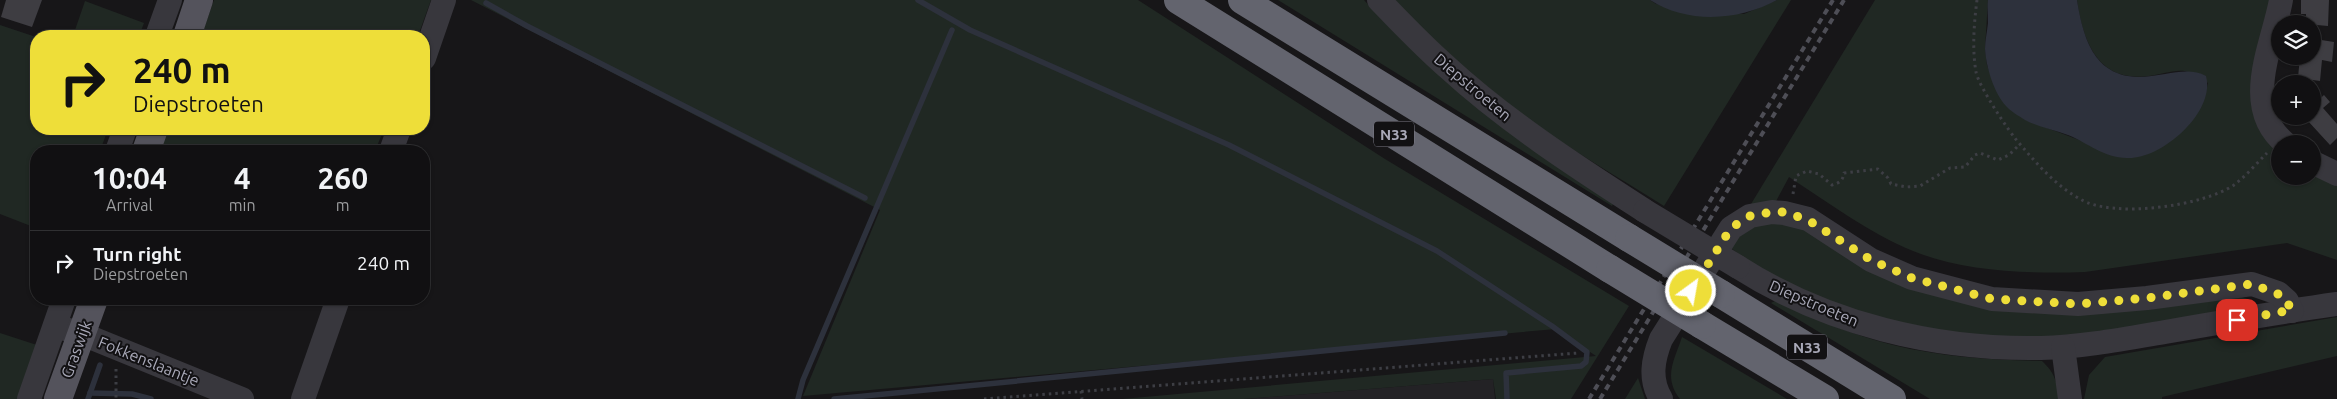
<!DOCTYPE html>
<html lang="en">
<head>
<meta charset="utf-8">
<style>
  body { margin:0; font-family:Ubuntu,sans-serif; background:#1a191b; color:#f1f3f6; height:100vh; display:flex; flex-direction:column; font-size:19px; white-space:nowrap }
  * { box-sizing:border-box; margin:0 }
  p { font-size:16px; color:#9c9d9f }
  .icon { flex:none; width:28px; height:28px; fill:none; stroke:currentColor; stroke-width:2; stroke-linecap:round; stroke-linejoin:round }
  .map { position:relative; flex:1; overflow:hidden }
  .details { position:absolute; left:30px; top:145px; width:400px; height:160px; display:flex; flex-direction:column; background:#111012; border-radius:20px; box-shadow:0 1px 4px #0004,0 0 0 1px #303032 }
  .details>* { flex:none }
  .banner { position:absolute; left:30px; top:30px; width:400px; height:105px; border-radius:20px; box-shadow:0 1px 4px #0004,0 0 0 1px #303032; background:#eede39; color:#111; overflow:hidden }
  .controls { position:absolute; left:2271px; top:15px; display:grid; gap:10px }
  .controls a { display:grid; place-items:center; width:50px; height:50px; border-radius:50%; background:#111012; box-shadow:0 1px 4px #0004,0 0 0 1px #303032; font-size:25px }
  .pin { position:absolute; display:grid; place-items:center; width:42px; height:42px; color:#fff; margin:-21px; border-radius:10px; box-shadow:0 2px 8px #0006 }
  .me { position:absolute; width:55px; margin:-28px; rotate:32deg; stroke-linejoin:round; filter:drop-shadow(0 0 4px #0008) }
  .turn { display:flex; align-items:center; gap:18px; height:105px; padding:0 20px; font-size:22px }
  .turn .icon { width:65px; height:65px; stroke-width:2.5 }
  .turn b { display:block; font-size:35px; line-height:42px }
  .eta { display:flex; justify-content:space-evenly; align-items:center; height:85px; text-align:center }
  .eta b { font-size:30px; font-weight:700; line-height:35px }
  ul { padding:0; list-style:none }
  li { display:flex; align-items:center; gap:15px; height:65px; padding:0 20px; border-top:1px solid #303032 }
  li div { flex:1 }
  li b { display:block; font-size:19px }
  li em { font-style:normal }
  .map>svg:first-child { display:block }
  .built { fill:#232225 }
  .green { fill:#202823 }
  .water { fill:#2d313c }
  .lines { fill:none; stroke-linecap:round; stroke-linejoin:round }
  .stream { stroke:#2d313c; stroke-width:5.5 }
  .building { fill:#3e3d42 }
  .path { stroke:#3d3e44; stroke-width:3; stroke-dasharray:2.5 4; stroke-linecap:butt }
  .minor { stroke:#38373d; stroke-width:24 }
  .major { stroke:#54535c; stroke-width:28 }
  .highway { stroke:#63646e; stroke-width:28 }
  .rail { stroke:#4e4e56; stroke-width:4; stroke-dasharray:6 5; stroke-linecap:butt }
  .minor-bridge { stroke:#38373d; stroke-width:24 }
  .highway-bridge { stroke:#63646e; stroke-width:28 }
  .route { stroke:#eede39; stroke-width:9; stroke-dasharray:0 16.2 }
  .labels { text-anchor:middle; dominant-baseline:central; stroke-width:4; stroke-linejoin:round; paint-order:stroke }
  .shield { fill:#121113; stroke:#7c7b86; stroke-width:1 }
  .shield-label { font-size:15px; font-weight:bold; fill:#a9a9b8 }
  .street-label { font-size:16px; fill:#a9a9b8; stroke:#121113 }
</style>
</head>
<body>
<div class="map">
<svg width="2337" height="399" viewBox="0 0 2337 399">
  <rect width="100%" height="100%" fill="#171618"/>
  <path class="built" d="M1493,379L1495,399H1244Z"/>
  <g class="green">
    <path d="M214,0H431L418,36H201Z"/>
    <path d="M471,0H1138L1385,159L1629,306L1571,399H1496L1493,379L1244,399H1122L1596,356L1556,329L803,396L880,210Z"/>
    <path d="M1278,0H1364L1382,20L1614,202L1612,206Z"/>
    <path d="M1393,0H1650L1656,4L1744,14L1777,0H1791L1664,206C1609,171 1551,139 1501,98C1463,68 1427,34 1393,0Z"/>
    <path d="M1875,0H1988L1985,49L1987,65L1995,87L2026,120L2087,143L2094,148L2205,96L2208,83C2202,80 2195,74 2188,72C2178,68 2160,75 2149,76C2098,83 2083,42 2077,0H2273L2267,32L2280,151V176H2312L2313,170L2337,184V260L2287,243L2085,272C2031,274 1964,272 1913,251C1869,233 1829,203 1789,177L1774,205L1748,209Z"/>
    <path d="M85,1L144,23L139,36H73Z"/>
    <path d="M0,25L36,37V129H108L100,151H36V228L0,214Z"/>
    <path d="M167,129H384L375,151H159Z"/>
    <path d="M1783,219L1936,294L2242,297L2253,301L2255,306C2191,316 2128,329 2064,337C1972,348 1832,314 1754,265C1744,259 1735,251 1726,244L1736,231Z"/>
    <path d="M1775,301C1813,318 1852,335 1893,345C1942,357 1992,360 2042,361C2055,373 2057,382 2059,399H1930L1771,303Z"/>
    <path d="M2337,317V356L2162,397V399H2084L2089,375L2105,357Z"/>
    <path d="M0,333L40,346L19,399H0Z"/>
    <path d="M1682,337L1787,399H1680C1663,377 1674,361 1682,337Z"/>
    <path d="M1638,378L1645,399H1625Z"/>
  </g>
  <g class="water">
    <path d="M1650,0H1777C1739,21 1687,24 1650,0Z"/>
    <path d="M1988,0H2077C2083,36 2093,76 2138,77C2147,77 2156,75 2165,74C2179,72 2193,69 2206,76C2216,112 2161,160 2127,158C2104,158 2088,143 2068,135C2054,130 2038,127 2025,120C2019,116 2010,111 2006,106C1994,93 1986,67 1985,49C1985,41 1987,32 1988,23C1988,15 1987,7 1988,0Z"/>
  </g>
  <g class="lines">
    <g class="stream">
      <path d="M918,0L970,30L1229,145L1437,251L1552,326L1587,352L1586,362L1581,366L1506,373L1507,399"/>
      <path d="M486,3L527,26L865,198"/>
      <path d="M90,393L132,394L151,399"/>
      <path d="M88,399L100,365"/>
      <path d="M798,399L803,380L952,30"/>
      <path d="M834,399L1505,333"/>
    </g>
  </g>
  <g class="building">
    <path d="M6,0H42L32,27L1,17Z"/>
    <path d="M2301,0H2329L2328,26L2306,24V14H2301Z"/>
    <path d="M2315,39L2334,42L2332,62L2322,60L2320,81L2298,78L2300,56H2312Z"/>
    <path d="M2324,95L2330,102L2323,108L2337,124V138L2330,145L2308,121L2318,112L2312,106Z"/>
  </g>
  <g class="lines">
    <g class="path">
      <path d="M1977,0C1974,23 1972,49 1976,72C1978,85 2009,132 2019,143C2037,164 2055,185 2080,199C2113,219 2203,206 2234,185C2246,176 2257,163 2267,153"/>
      <path d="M1793,194L1796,176L1807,171L1819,174L1832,185C1839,183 1843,181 1844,173L1878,169L1888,178L1891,184L1906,187L1920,186L1950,168L1965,167L1975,155L1980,153L1998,160L2009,155L2020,144"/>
      <path d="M116,369V399"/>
      <path d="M1081,391L1082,399"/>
      <path d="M984,399L1578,353"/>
    </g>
    <g class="minor">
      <path d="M1379,0C1401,23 1423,46 1447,67C1507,122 1577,167 1645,211"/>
      <path d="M2281,0C2273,45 2240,107 2286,144"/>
      <path d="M157,36L170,0"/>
      <path d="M424,58L444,0"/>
      <path d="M117,151L125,129"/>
      <path d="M391,151L399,129"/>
      <path d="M2312,162L2337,174"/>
      <path d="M1738,267C1827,324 1936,350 2041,348C2082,347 2124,339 2165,332C2222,322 2280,312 2337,304"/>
      <path d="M55,326L82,334L242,399"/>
      <path d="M2063,347L2070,399"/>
      <path d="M29,399L64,299"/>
      <path d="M303,399L338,299"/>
      <path d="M1661,399C1649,379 1653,359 1661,339L1731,228L1750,216L1772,212L1784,213L1808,219L1871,260L1912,278L1992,299L2078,304L2147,298L2252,284L2278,293L2287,301L2292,311"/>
    </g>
    <g class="major">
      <path d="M187,36L199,0"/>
      <path d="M146,151L154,129"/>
      <path d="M58,399L94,299"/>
    </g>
    <g class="highway">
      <path d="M1178,0L1610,269"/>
      <path d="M1242,0L1629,238"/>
      <path d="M1721,294L1892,399"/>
      <path d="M1702,325L1825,399"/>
    </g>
    <g class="rail">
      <path d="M1589,399L1833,0"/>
      <path d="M1600,399L1844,0"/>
    </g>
    <path class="minor-bridge" d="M1645,211L1738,267"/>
    <g class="highway-bridge">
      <path d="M1629,238L1721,294"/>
      <path d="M1610,269L1702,325"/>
    </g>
  </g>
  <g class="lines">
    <path class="route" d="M1691,291L1731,228L1750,216L1772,212H1784L1808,220L1871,260L1912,278L1992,299L2078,304L2147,298L2252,284L2283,296L2292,310L2237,320"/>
  </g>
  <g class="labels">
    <g class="shield">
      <rect x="1374" y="121.5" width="40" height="25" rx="4"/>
      <rect x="1787" y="334.5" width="40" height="25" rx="4"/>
    </g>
    <g class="shield-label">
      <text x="1394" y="134">N33</text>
      <text x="1807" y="347">N33</text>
    </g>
    <g class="street-label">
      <text transform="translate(1473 87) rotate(40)">Diepstroeten</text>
      <text transform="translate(1814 303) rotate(23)">Diepstroeten</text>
      <text transform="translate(76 349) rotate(-70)">Graswijk</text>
      <text transform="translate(149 361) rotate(22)">Fokkenslaantje</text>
    </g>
  </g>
</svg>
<div class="controls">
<a><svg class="icon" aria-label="layers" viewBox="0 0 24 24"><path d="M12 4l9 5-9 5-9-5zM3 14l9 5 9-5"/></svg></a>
<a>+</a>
<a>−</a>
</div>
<div class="pin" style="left:2237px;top:320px;background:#d93025"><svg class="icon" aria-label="arrive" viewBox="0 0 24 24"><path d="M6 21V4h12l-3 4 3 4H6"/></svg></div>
<svg class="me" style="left:1691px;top:291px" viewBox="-20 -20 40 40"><circle r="17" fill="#eede39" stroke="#fff" stroke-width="3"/><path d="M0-11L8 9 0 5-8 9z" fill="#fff"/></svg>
<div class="banner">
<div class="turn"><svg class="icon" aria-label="right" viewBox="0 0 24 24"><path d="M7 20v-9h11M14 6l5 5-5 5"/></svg><div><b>240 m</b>Diepstroeten</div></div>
</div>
<section class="details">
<div class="eta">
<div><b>10:04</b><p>Arrival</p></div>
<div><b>4</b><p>min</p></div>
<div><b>260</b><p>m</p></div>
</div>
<ul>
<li><svg class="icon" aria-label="right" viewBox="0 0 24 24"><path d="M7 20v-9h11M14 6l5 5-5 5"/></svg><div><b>Turn right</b><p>Diepstroeten</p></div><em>240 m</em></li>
</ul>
</section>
</div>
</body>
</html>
